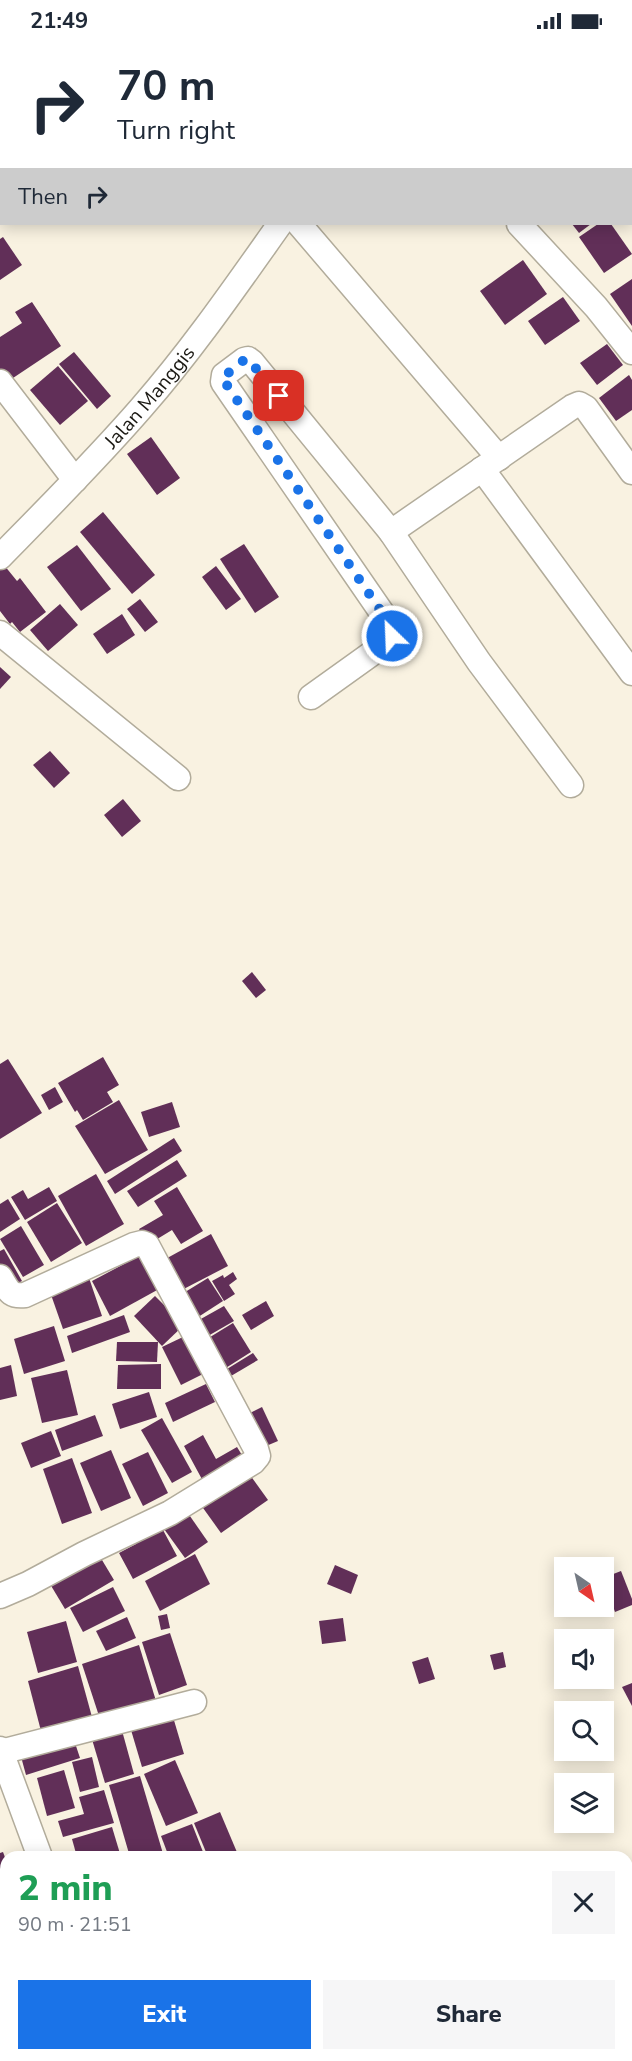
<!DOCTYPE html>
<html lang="en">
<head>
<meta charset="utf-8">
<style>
  body { margin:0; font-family:"Nunito Sans",sans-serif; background:#f6f6f7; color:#1f2937; height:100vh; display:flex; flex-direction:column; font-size:22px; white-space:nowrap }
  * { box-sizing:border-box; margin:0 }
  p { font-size:20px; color:#747a83 }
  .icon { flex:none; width:33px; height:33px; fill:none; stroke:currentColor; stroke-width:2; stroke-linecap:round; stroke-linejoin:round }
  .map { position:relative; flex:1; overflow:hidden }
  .side { position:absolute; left:0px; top:1809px; width:633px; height:210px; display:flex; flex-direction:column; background:#fff; border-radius:18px 18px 0 0; box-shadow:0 3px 15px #0003 }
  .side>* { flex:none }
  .top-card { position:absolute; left:0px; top:0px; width:633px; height:183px; box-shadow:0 3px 15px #0003; background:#fff; color:#1f2937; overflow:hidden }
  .needle { width:39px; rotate:146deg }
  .tools { position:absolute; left:554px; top:1515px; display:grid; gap:12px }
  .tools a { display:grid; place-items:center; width:60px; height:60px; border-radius:0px; background:#fff; box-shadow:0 3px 15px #0003; font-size:30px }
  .pin { position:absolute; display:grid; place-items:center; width:51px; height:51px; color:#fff; margin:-26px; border-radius:12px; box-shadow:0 3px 9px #0006 }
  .me { position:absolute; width:66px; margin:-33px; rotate:336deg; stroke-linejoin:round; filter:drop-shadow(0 0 4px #0008) }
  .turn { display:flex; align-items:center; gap:21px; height:126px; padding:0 18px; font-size:27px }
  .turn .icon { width:78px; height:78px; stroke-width:2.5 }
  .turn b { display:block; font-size:42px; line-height:51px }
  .then { display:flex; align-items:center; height:57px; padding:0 18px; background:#0003; gap:12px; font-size:22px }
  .round { display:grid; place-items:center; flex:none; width:63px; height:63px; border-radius:0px; background:#f6f6f7 }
  .summary { display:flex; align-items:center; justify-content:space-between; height:102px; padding:0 18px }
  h1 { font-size:36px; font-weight:800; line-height:45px; color:#1e9e55 }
  .action { display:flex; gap:12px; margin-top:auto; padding:12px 18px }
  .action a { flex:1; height:69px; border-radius:0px; background:#1a73e8; color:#fff; font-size:24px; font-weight:800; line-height:69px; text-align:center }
  .action a+a { background:#f6f6f7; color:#1f2937 }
  .status { display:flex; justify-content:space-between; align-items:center; height:42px; padding:0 30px; background:#fff; direction:ltr }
  .status svg { height:16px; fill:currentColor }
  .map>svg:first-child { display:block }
  .building { fill:#612f58 }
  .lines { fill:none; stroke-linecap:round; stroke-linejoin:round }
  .minor-casing { stroke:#b2ac9b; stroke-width:27 }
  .minor { stroke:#fff; stroke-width:24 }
  .route { stroke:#1a73e8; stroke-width:10; stroke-dasharray:0 18 }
  .labels { text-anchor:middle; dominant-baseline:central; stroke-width:6; stroke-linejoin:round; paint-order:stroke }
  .street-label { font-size:20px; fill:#1b1913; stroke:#f9f2e1 }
</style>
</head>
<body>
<div class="status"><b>21:49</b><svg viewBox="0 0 49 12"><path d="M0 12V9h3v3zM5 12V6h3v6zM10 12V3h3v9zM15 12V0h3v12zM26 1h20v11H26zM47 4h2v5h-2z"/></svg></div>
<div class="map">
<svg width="632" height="2019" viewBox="0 0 632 2019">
  <rect width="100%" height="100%" fill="#f9f2e1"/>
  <g class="building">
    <path d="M572,182H591L579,191Z"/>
    <path d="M598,182H611L632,212L604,231L579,195Z"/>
    <path d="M3,195L22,223L0,238V197Z"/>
    <path d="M523,218L547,252L505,283L480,249Z"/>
    <path d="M632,237V284L610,252Z"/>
    <path d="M563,255L580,279L545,303L528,279Z"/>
    <path d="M32,260L61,304L4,342L0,336V295L22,281L15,270Z"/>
    <path d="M607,302L623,323L597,343L580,321Z"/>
    <path d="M74,310L111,354L97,367L59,322Z"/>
    <path d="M58,324L88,359L60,383L30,348Z"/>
    <path d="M629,333L632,338V368L616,379L599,356Z"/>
    <path d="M151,395L180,436L157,453L127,412Z"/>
    <path d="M103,470L155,533L132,552L80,490Z"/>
    <path d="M244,502L279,555L255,571L220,517Z"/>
    <path d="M77,503L111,547L81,569L47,525Z"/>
    <path d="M4,523L17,539L20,536L46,570L20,590L12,580L10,582L0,569V525Z"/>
    <path d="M216,524L241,557L226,568L202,535Z"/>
    <path d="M140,557L158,580L145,590L127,567Z"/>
    <path d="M60,562L78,583L48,609L30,588Z"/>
    <path d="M122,572L135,593L107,612L93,592Z"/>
    <path d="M0,625L11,635L0,647Z"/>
    <path d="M50,709L70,731L54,746L33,723Z"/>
    <path d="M123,757L141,779L122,795L104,773Z"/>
    <path d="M252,930L266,948L256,956L242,939Z"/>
    <path d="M103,1015L119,1043L107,1050L113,1060L83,1078L77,1068L75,1070L58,1041Z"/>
    <path d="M8,1017L42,1071L0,1097V1022Z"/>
    <path d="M55,1045L63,1060L49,1068L41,1053Z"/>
    <path d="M119,1058L148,1108L105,1132L75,1084Z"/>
    <path d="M172,1060L180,1085L149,1095L141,1070Z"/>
    <path d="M174,1096L182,1109L115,1152L107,1139Z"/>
    <path d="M177,1118L187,1134L138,1165L127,1149Z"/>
    <path d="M96,1132L124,1182L86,1204L58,1154Z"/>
    <path d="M49,1145L57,1159L25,1178L11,1155L23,1148L28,1157Z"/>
    <path d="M177,1145L203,1189L181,1202L172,1188L149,1202L139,1187L163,1173L154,1159Z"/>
    <path d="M8,1157L20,1177L0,1190V1162Z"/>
    <path d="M57,1161L82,1201L51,1220L27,1180Z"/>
    <path d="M21,1184L44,1223L23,1235L0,1197Z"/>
    <path d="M211,1192L228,1224L176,1251L160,1220Z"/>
    <path d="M4,1207L22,1239L8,1247L0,1233V1209Z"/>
    <path d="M141,1213L159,1247L110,1274L92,1239Z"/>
    <path d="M233,1230L237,1237L229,1243L235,1252L224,1259L212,1239L223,1233L224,1236Z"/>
    <path d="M88,1233L102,1274L63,1287L49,1247Z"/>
    <path d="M208,1236L223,1259L192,1279L177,1255Z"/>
    <path d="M155,1254L184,1283L162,1304L134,1274Z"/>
    <path d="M266,1259L274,1274L251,1288L242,1273Z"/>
    <path d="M224,1264L234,1279L208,1294L199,1278Z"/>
    <path d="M124,1273L130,1290L72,1311L67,1294Z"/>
    <path d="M233,1281L251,1310L221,1329L202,1300Z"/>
    <path d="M54,1284L65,1319L24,1332L14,1297Z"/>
    <path d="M185,1294L203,1332L181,1343L162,1305Z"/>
    <path d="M117,1300H158L157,1320L116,1319Z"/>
    <path d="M253,1311L258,1318L231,1334L227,1327Z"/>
    <path d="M161,1322V1347H117L118,1323Z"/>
    <path d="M11,1323L17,1354L0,1358V1326Z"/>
    <path d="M67,1328L78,1373L42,1381L31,1336Z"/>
    <path d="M206,1342L215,1360L173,1380L165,1361Z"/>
    <path d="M149,1350L157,1375L120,1387L112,1362Z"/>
    <path d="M262,1365L278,1399L259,1407L244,1374Z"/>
    <path d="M95,1373L103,1394L62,1409L55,1388Z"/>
    <path d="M162,1376L192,1430L172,1441L141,1388Z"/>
    <path d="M51,1389L61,1414L31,1426L21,1401Z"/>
    <path d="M203,1393L216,1417L237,1405L245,1418L204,1441L184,1404Z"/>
    <path d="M111,1408L131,1456L101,1469L80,1421Z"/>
    <path d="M148,1410L168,1451L143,1464L122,1422Z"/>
    <path d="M72,1416L92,1471L62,1482L43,1427Z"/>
    <path d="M245,1426L268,1458L221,1491L198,1459Z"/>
    <path d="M183,1464L208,1500L185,1516L159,1480Z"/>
    <path d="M156,1481L160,1490L163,1488L177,1514L133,1537L119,1511L136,1502L132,1494Z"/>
    <path d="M96,1508L114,1538L65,1567L47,1537Z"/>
    <path d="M195,1512L210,1542L160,1569L145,1539Z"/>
    <path d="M335,1523L358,1533L351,1552L327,1542Z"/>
    <path d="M621,1529L632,1557V1563L615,1570L603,1536Z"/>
    <path d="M113,1545L125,1569L83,1590L70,1566Z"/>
    <path d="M167,1572L170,1586L161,1588L158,1574Z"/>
    <path d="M127,1575L136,1596L106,1609L96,1589Z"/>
    <path d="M343,1576L346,1599L322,1602L319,1579Z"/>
    <path d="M66,1579L77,1620L38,1631L27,1590Z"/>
    <path d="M170,1591L187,1643L159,1653L142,1600Z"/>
    <path d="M139,1603L156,1659L100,1677L82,1622Z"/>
    <path d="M503,1610L506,1625L494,1628L490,1613Z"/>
    <path d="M428,1615L435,1637L419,1642L412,1620Z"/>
    <path d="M78,1624L92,1675L41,1689L28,1639Z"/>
    <path d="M632,1641V1664L622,1645Z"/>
    <path d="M173,1675L184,1712L142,1725L131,1688Z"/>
    <path d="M121,1685L134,1732L105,1741L91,1694Z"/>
    <path d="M73,1695L80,1716L26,1733L20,1711Z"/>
    <path d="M92,1715L99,1745L80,1750L72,1720Z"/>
    <path d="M175,1718L198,1771L166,1784L144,1732Z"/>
    <path d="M64,1728L75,1766L47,1774L37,1736Z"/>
    <path d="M140,1734L164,1815H130L109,1743Z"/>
    <path d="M104,1748L114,1781L63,1795L58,1779L84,1772L79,1755Z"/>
    <path d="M220,1770L239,1815H208L194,1781Z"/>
    <path d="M192,1782L205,1815H169L161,1794Z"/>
    <path d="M112,1785L121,1815H77L72,1797Z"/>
    <path d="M3,1810L6,1818V1853L0,1855V1811Z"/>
    <path d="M6,1859V1886L0,1889V1861Z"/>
    <path d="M6,1895V1922L0,1925V1897Z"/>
    <path d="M76,2013H97L99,2019H72L70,2015Z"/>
    <path d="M117,2013H188L190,2019H119Z"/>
    <path d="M344,2013H427L414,2019H346Z"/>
    <path d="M466,2013H502L504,2019H468Z"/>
    <path d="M528,2013H562L564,2019H530Z"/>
    <path d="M589,2013H622L606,2019H591Z"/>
  </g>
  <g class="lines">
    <defs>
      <g id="minor">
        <path d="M391,2L392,0"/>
        <path d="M632,32V31"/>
        <path d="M299,182L499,416"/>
        <path d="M519,182L596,265L632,310"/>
        <path d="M0,340L75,438"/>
        <path d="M482,427L632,631"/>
        <path d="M391,490L572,365L579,362L586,366L632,430"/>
        <path id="s1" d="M0,515C48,466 97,417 142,365C192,308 236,244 280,182"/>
        <path d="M0,591L178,736"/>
        <path d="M311,655L385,602L392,594L391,584L223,340L224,333L244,318L248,317L252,320L391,490L479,620L571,743"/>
        <path d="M0,1235C8,1247 9,1255 25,1253L134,1203L142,1201L147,1203L256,1407L258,1414L253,1420L170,1471L84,1512L28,1542L0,1554"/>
        <path d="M0,1707L40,1815"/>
        <path d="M1,1710L194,1660"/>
        <path d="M627,1844L632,1841"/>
        <path d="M112,2013L114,2019"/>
        <path d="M455,2013L457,2019"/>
      </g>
    </defs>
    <use href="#minor" class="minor-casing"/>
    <use href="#minor" class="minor"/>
  </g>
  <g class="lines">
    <path class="route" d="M279,354L248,317L244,318L222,336L391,584L392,594"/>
  </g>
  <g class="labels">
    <g class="street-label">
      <text stroke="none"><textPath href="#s1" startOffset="219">Jalan Manggis</textPath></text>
    </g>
  </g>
</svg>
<div class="tools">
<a><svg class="needle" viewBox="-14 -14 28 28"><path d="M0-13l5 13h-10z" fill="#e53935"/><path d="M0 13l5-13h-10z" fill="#747a83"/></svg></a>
<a><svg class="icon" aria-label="sound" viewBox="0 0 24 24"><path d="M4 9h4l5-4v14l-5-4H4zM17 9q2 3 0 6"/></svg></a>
<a><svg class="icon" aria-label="search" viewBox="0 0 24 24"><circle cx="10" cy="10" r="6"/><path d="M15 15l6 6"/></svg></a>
<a><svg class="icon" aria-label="layers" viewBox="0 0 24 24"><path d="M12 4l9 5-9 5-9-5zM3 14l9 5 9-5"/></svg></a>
</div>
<div class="pin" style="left:279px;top:354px;background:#d93025"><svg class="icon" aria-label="arrive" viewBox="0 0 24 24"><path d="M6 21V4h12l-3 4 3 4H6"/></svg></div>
<svg class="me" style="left:392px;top:594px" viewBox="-20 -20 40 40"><circle r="17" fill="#1a73e8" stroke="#fff" stroke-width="3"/><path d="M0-11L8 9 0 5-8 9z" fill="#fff"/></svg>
<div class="top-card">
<div class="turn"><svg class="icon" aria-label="right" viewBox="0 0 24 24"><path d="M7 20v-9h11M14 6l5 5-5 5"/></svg><div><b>70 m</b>Turn right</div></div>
<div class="then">Then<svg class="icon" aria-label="right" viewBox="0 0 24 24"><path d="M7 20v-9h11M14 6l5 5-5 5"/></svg></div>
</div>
<section class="side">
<div class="summary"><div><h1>2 min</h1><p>90 m · 21:51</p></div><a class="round"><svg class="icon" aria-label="close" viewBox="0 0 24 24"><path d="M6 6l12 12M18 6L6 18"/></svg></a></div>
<div class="action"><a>Exit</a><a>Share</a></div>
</section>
</div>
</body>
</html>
